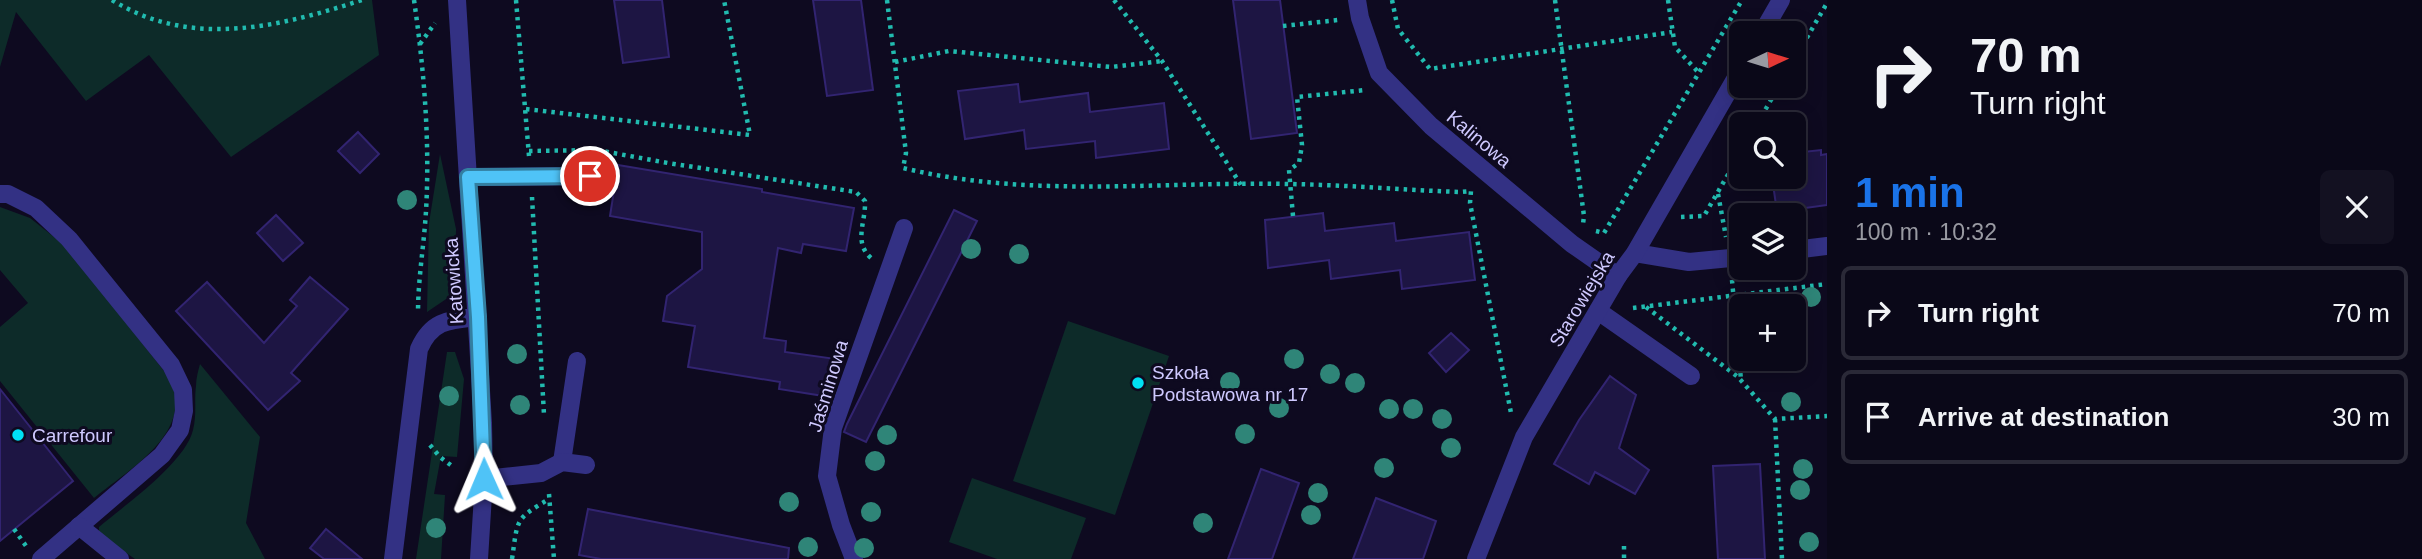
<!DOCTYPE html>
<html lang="en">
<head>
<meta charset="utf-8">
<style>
  body { margin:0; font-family:Helvetica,sans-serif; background:#131121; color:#f1f3f6; height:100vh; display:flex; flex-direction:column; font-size:26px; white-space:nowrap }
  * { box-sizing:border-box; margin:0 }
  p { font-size:23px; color:#999aa2 }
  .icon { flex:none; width:38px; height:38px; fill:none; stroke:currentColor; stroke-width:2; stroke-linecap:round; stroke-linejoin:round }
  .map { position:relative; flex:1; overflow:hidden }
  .panel { display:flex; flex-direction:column; background:#0a0818; width:595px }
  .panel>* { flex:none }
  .guide { background:#0a0818; color:#f1f3f6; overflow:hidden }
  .needle { width:46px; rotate:86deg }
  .fabs { position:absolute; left:1729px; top:21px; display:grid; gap:14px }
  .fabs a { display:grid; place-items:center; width:77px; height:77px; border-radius:10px; background:#0a0818; box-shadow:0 4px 18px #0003,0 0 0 2px #2a2937; font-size:35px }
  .pin { position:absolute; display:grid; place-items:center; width:60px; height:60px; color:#fff; margin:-30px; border:4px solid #fff; border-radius:50%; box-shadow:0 2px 7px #0007 }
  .me { position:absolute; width:77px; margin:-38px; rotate:359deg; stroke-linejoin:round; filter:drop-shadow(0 0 5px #0008) }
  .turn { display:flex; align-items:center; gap:24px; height:147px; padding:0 28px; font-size:32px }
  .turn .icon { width:91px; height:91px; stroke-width:2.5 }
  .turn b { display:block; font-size:49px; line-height:60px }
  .round { display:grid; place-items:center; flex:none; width:74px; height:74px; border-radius:10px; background:#131121 }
  .summary { display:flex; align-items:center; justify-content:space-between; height:119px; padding:0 28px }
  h1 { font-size:42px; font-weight:800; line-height:52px; color:#1a73e8 }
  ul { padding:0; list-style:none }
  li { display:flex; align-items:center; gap:21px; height:94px; margin:0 14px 10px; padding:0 14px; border:4px solid #2a2937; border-radius:10px }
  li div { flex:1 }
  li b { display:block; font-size:26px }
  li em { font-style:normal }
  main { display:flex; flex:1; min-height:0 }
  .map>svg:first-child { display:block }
  .green { fill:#0d2b29 }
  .building { fill:#1d1543; stroke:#322471; stroke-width:2 }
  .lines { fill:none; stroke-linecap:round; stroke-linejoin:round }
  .path { stroke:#21bbaf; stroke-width:4.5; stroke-dasharray:3.5 5; stroke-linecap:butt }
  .minor { stroke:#333184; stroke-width:18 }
  .tree { fill:#2f8578 }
  .route-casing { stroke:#337fa1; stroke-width:18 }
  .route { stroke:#4fc3f7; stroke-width:12 }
  .poi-dot { fill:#00e0f4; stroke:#0e0a20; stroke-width:2.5 }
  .labels { text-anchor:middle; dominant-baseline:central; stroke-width:6; stroke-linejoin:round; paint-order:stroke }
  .street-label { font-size:19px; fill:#cfc9ff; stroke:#0e0a20 }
  .poi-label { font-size:19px; fill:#cfc9ff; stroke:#0e0a20; text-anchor:start }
</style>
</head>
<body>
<main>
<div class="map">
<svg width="1827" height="559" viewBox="0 0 1827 559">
  <rect width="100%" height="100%" fill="#0e0a20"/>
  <g class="green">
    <path d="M0,0H372L379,55L231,157L149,55L86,101L16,12L0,67Z"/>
    <path d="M440,154L456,229L455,293L427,312L429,223Z"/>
    <path d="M0,207L30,218L64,245L164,371C168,379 174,388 175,396C182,440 123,474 94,498L0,381V327L28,303L0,270Z"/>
    <path d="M1068,321L1169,356L1115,515L1013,481Z"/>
    <path d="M447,352H455L464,379L457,457L441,456L434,494L445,495L441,559H416Z"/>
    <path d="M200,364L260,437L246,523L265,559H135L99,534V527C125,505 185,463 193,430C197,414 194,401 196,386C196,379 198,371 200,364Z"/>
    <path d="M972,478L1086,518L1071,559H997L949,542Z"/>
  </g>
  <g class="building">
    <path d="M614,0H662L669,57L623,63Z"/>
    <path d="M813,0H861L873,90L827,96Z"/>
    <path d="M1233,0H1280L1297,133L1251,139Z"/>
    <path d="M1018,84L1020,102L1088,93L1090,112L1164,103L1169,149L1096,158L1095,141L1026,149L1024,130L965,139L958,91Z"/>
    <path d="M358,132L379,154L360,173L338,151Z"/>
    <path d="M1821,150V155L1827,154V205L1777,212L1772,177H1794V153Z"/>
    <path d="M618,165L762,189V192L854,208L846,251L803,244L801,253L778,248L764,338L786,341L785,352L836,359L830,397L779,389L780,382L688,367L695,326L663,321L667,296L702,269V232L610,216Z"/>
    <path d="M954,210L977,221L866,442L844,432L847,424Z"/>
    <path d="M1323,213L1325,231L1394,223L1396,241L1469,232L1475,280L1402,289L1400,270L1331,279L1329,260L1268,268L1265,220Z"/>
    <path d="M276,215L303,243L283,261L257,233Z"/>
    <path d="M310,277L348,309L291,373L300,381L268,410L176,311L207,282L264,343L297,306L290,300Z"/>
    <path d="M1451,333L1469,350L1446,372L1429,353Z"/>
    <path d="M1610,376L1636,395L1619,448L1649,470L1635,494L1595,472L1589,484L1554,464L1579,420Z"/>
    <path d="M0,389L73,481L0,541Z"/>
    <path d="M1760,464L1765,559H1718L1713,466Z"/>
    <path d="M1261,469L1299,483L1272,559H1228Z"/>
    <path d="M1376,498L1436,521L1423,559H1353Z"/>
    <path d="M588,509L789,548L788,559H601L579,555Z"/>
    <path d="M326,529L362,559H324L310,548Z"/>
  </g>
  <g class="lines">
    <g class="path">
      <path d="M112,0C191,49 279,27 362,0"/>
      <path d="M414,0C424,69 430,141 426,211C424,245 418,279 418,313"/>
      <path d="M516,0L529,156"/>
      <path d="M887,0L906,153L903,168C1031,199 1160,181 1290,184C1347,185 1404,190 1460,192L1471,191L1470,203L1511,413"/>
      <path d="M1114,0L1162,61L1241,185"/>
      <path d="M1392,0L1398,29L1430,69L1672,32"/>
      <path d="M1555,0L1584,216L1583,224"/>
      <path d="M1668,0L1675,47L1699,73"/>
      <path d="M1283,26L1338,20"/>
      <path d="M420,44L435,23"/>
      <path d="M1794,60L1827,3"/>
      <path d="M895,62L949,51L1111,67L1162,61"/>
      <path d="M526,109L750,135L724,0"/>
      <path d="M1757,124L1779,86"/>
      <path d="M529,151L597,150L668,163L856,192L865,201C866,222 853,242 871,258"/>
      <path d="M1718,194L1726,237"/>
      <path d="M532,197L544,415"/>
      <path d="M1293,216L1289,170L1299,163L1302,145L1297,97L1365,90"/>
      <path d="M1681,217L1704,216L1741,152"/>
      <path d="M1596,231L1604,233L1742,0"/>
      <path d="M1732,280L1741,380"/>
      <path d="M1646,307L1738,377L1775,419L1827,416"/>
      <path d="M1633,308L1827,284"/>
      <path d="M1775,419L1782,559"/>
      <path d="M430,445L440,457L452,466"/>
      <path d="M549,494L554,559"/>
      <path d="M14,529L26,546"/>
      <path d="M1624,546V559"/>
      <path d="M512,559C518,519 514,520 549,499"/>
    </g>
    <g class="minor">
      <path d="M457,0L483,423L484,479L479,559"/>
      <path d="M1357,0L1360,18L1379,73L1431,126L1572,244L1618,276"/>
      <path d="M1762,33L1781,0"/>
      <path d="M468,177L590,176"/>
      <path d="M0,194H8L36,208L69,239L171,365L183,390L184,411L180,430L162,455L41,559"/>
      <path d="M1794,250L1827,246"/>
      <path d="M1635,253L1689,262L1741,257"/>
      <path d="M1598,311L1691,376"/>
      <path d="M562,462L577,361"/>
      <path d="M484,479L541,473L562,462L586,465"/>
      <path d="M79,526L120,559"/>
      <path d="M393,559L419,349C432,320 449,320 478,317"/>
      <path d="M854,559L841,525L827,476L833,428L904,228"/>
      <path d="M1476,559L1524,437L1618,276L1635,253L1741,69"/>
    </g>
  </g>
  <g class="tree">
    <circle cx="407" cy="200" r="10"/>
    <circle cx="971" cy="249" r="10"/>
    <circle cx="1019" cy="254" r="10"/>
    <circle cx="1811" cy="297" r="10"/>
    <circle cx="517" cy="354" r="10"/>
    <circle cx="1294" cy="359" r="10"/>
    <circle cx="1330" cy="374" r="10"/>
    <circle cx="1230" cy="382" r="10"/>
    <circle cx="1355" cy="383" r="10"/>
    <circle cx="449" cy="396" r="10"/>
    <circle cx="1791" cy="402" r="10"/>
    <circle cx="520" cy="405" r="10"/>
    <circle cx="1279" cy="408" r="10"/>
    <circle cx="1389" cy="409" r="10"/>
    <circle cx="1413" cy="409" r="10"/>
    <circle cx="1442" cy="419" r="10"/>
    <circle cx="1245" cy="434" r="10"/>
    <circle cx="887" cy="435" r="10"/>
    <circle cx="1451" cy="448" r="10"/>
    <circle cx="875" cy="461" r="10"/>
    <circle cx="1384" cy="468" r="10"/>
    <circle cx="1803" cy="469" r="10"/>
    <circle cx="1800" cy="490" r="10"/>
    <circle cx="1318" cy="493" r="10"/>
    <circle cx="789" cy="502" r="10"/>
    <circle cx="871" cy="512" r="10"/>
    <circle cx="1311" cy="515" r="10"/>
    <circle cx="1203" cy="523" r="10"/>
    <circle cx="436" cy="528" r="10"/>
    <circle cx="1809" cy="542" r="10"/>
    <circle cx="808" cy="547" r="10"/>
    <circle cx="864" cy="548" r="10"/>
  </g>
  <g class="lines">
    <defs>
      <path id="route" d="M484,479L478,317L468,177L590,176"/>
    </defs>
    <use href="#route" class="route-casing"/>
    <use href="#route" class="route"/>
  </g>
  <g class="poi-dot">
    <circle cx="1138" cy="383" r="7"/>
    <circle cx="18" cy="435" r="7"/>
  </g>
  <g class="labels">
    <g class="street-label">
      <text transform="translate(1479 139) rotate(40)">Kalinowa</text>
      <text transform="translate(454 281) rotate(-94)">Katowicka</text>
      <text transform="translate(1582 299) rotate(-59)">Starowiejska</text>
      <text transform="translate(828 386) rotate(-73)">Jaśminowa</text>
    </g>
    <g class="poi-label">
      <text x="1152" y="372">Szkoła<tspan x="1152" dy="22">Podstawowa nr 17</tspan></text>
      <text x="32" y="435">Carrefour</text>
    </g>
  </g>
</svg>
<div class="fabs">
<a><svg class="needle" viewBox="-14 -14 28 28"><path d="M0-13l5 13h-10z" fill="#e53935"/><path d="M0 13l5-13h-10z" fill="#999aa2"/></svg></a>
<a><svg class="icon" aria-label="search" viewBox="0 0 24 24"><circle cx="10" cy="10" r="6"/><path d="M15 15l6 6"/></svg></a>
<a><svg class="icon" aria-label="layers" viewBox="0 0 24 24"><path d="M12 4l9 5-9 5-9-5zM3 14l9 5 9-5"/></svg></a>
<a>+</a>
</div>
<div class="pin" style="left:590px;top:176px;background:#d93025"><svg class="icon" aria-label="arrive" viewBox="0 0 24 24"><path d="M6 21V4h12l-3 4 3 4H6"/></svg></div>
<svg class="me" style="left:484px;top:479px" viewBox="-20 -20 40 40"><path d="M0-17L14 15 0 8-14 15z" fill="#4fc3f7" stroke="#fff" stroke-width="4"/></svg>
</div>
<section class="panel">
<div class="guide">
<div class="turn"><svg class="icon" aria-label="right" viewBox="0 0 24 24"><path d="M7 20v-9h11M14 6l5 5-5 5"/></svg><div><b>70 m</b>Turn right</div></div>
</div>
<div class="summary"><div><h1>1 min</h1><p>100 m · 10:32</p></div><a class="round"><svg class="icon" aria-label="close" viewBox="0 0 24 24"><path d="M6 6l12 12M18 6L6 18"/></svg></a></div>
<ul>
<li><svg class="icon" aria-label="right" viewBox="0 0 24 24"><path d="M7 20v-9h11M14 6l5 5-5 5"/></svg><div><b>Turn right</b></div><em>70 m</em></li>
<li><svg class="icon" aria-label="arrive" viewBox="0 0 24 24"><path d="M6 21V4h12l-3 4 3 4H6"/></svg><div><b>Arrive at destination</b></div><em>30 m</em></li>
</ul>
</section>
</main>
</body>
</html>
